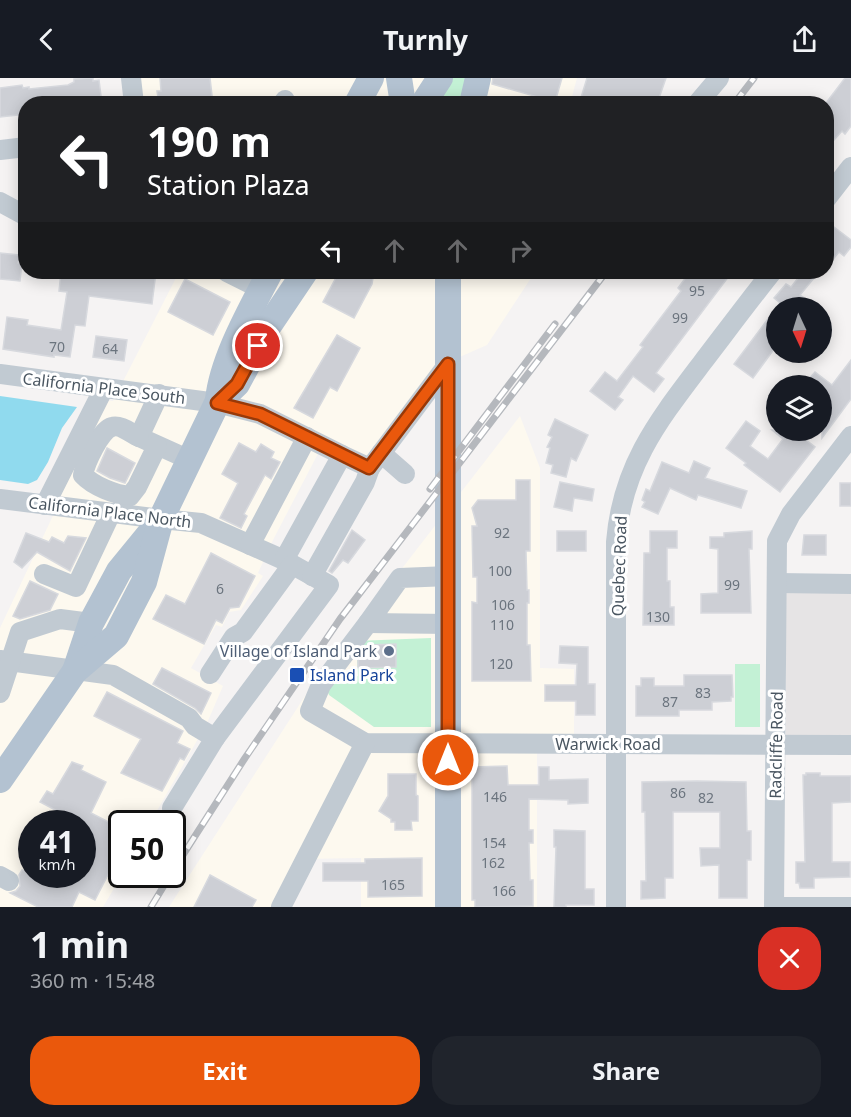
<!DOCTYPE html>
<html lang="en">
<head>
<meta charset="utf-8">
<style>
  body { margin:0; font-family:"Noto Sans",sans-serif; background:#20242c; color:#f1f3f6; height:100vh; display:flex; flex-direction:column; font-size:22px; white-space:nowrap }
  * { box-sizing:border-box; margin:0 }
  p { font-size:20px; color:#9ea1a6 }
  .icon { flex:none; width:33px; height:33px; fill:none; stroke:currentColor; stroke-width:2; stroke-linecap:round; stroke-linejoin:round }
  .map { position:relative; height:829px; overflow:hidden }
  .drawer { display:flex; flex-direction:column; background:#171b24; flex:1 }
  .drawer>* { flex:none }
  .banner { position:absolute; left:18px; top:18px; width:816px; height:183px; border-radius:24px; box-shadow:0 3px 15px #0003; background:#202124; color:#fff; overflow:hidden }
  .needle { width:39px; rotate:176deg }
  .buttons { position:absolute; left:766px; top:219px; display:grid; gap:12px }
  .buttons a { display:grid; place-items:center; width:66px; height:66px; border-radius:50%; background:#171b24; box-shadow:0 3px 15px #0003; font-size:30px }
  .speed { position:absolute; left:18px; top:732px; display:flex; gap:12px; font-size:30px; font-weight:700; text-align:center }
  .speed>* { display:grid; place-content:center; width:78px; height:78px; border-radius:50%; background:#171b24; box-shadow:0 3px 15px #0003; line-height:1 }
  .speed small { font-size:15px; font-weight:400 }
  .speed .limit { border:3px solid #111; border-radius:9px; background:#fff; color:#111 }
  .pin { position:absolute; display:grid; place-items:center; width:51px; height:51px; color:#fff; margin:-26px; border:3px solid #fff; border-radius:50%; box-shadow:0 2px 6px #0007 }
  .me { position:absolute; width:66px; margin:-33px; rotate:0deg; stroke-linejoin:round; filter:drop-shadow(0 0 4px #0008) }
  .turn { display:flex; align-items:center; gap:21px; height:126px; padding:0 30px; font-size:27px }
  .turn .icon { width:78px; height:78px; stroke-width:2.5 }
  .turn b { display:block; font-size:42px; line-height:51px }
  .lanes { display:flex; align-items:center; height:57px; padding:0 30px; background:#0003; justify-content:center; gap:30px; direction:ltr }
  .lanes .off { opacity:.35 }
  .round { display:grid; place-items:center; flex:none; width:63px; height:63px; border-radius:24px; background:#20242c }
  .summary { display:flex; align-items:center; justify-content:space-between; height:102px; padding:0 30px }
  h1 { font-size:36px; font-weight:700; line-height:45px }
  .primary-button { display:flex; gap:12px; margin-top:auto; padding:12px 30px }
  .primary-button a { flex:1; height:69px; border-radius:24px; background:#ea580c; color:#fff; font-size:24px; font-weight:700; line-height:69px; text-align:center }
  .primary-button a+a { background:#20242c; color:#f1f3f6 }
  header { display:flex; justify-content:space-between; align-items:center; height:78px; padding:0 30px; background:#171b24; font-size:27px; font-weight:700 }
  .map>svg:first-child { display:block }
  .commercial { fill:#fdf9ef; fill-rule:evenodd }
  .education { fill:#e6e4e5 }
  .green { fill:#c3f1d5 }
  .water { fill:#90daee }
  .building { fill:#cdcfd5; stroke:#d7d9de; stroke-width:1.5 }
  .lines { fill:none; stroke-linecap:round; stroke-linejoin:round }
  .minor { stroke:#c1cad2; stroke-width:20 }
  .major { stroke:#b3c2d1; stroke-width:26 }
  .rail-casing { stroke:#b5b8bd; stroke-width:7 }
  .rail { stroke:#fff; stroke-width:4.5; stroke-dasharray:14; stroke-linecap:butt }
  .route-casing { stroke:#983908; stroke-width:15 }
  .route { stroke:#ea580c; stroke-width:10 }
  .service-dot { fill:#5c6f8a; stroke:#fff; stroke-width:2 }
  .transit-dot { fill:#1a4fb4; stroke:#fff; stroke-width:2 }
  .labels { text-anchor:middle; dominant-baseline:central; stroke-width:6; stroke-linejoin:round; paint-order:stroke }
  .number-label { font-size:14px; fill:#6b747e }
  .street-label { font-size:16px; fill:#4a5661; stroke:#fff }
  .service-label { font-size:16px; fill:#4e5e75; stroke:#fff; text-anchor:end }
  .transit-label { font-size:16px; fill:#164399; stroke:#fff; text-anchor:start }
</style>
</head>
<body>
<header><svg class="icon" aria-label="back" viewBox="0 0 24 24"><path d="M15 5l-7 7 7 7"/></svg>Turnly<svg class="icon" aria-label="share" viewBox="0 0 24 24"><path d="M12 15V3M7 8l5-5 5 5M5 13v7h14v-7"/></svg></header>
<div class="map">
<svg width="851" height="829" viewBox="0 0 851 829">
  <rect width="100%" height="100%" fill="#f5f3f3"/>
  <g class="commercial">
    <path d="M124,0H577L570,26L127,25Z"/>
    <path d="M179,194H535L487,267L446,285L369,388L323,366L273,462L258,495L263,498L241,532L229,534L222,549L216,547L191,590L223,608L207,645L150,745L122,746V797L103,829H0V550L58,427L51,422L103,322L113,323ZM32,746H82V796H32Z"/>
    <path d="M520,338L540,390V590L574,591V668L537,669V829H361V780L301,781L276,829H169L314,604Z"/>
  </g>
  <rect class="education" x="786" y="514" width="65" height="146"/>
  <g class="green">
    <path d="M448,0H473L468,25L432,26Z"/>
    <path d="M431,560V649H374L329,617L324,605L336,600L358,598L356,563Z"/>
    <rect x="735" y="586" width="25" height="63"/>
  </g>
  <path class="water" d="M0,318L77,329L62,350L48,384L37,402L28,406L0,402Z"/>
  <g class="building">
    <path d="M93,0V3L99,2L102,26H26V36L0,39V10L22,7L23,10L29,9V11L68,7L74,4V1Z"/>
    <path d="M160,0H210L213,26H159L157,13H161Z"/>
    <path d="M493,0H562L555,24L492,6Z"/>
    <path d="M587,0H666L657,26H579Z"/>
    <path d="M845,0H851V48L845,56L842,53L826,71V25Z"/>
    <path d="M834,149L851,162V169L844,178L839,174L826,190V159Z"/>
    <path d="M0,175L19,177L18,185H22L20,203L0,201Z"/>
    <path d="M61,194H156L152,226L89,218L85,248L75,247L70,279L54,277V279L3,271L7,239L28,242L27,247L61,252L67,214L59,213Z"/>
    <path d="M339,194H374L372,206L354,240L323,224Z"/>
    <path d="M690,194H732L656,295L664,301L654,314L633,298L618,319L623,322L615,332L590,313L605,294L617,303L643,269L640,267L681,213L678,210Z"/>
    <path d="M803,194H819L800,217L806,221L800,230H777V267L753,300L734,286L780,225L774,220L786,206L791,209Z"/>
    <path d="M185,201L230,224L213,257L168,234Z"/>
    <path d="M337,257L360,270L337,313L330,309L313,340L294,330Z"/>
    <path d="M96,258L127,262L124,283L93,279Z"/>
    <path d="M851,282V321L822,360V308H813L807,303L815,294L832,307Z"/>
    <path d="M555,341L588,357L576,383L571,380L566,399L551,395L553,387L546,385L550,370L547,369L552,359L548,357Z"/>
    <path d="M746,343L760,353L750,368L768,381L783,361L772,352H793L815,369L780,414L744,387L746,385L726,370Z"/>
    <path d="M239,365L256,374L261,366L274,374L271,380L280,384L271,401L265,397L244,436L247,438L241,450L220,440L238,405L222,396Z"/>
    <path d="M107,370L135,385L125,405L110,400L97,393Z"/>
    <path d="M694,383L710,390L705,400L747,413L741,430L698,417L696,422L670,410L658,436L642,429L645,424L642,422L646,411L650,413L662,384L689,395Z"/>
    <path d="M516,402H530V473H526L527,512H529V525H527V567H530L531,603H472V524L477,525V499H473L472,448H477L472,430L478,422H516Z"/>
    <path d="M560,404L594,411L592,423L574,420L572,433L554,429Z"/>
    <rect x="840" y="405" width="11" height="23"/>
    <path d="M352,452L365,462L348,485L343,482L332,495L329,493Z"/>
    <rect x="557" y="453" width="29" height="20"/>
    <path d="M650,453H677V470H667V503H670V529H674V547H643L644,475H650Z"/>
    <path d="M752,453V471H749L751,535H701V516L718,515V471L710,470V459H724V455Z"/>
    <path d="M26,455L49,464L52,459L64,465L68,458L86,460L70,493L37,474L22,490L14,484Z"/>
    <path d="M804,457H826V477H802Z"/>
    <path d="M211,475L255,498L239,529L230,530L222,545L216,542L204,566L153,541L166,517L185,526Z"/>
    <path d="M30,503L58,516L50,532L20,541L13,538Z"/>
    <path d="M396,566V589L358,590V578L367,567Z"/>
    <path d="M560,568L588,569V606H595V637H576V623H545V607H576L577,586L559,585Z"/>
    <path d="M162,590L211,615L201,636L195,630L153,606Z"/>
    <path d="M684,597H732L733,619H731V623L712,624V632H679V638H636V608H641V600H654V608H684Z"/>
    <path d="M107,614L183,653L177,665L190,671L184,682L180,680L162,713L121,695L141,661L94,638Z"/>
    <path d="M72,684L83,688L81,692L106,704L91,735L122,751V781L117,789L113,787L95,822L79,814L72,829H38L10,815L16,813L20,808L19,797L22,792L32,796H82V746L40,724L47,713L53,716Z"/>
    <path d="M507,688L508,707H539V689H549V702L588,701V725L568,726V722L529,721V752H533V765H529L530,802H533V828L475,829V822H472V689Z"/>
    <path d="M806,695H820V698H851V724L832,725V784H850V799L814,800V810H800L799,805H796V784H805L803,697H806Z"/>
    <path d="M388,696H416V717L418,718V743H411L412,752H395V744H391V741L379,733L388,718Z"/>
    <path d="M697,703L746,704L747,753H751V782H747V820H719V787L701,788L700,770H720V734H673V800H665V820L641,821V803H646L645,734H642V704Z"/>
    <path d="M554,752L585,753V811H594V827H566V829H554L556,769H554Z"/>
    <path d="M422,780V818L368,819V803H323V785H365V781Z"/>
    <path d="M210,797L256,822L252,829H194Z"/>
  </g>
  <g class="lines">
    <g class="minor">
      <path d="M131,0L134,26"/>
      <path d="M283,26L285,22"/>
      <path d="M697,26L719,0"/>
      <path d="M0,72L26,69"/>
      <path d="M826,121L851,89"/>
      <path d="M0,124L26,138"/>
      <path d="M227,194L261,211"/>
      <path d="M0,296L217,325L260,336L342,377"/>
      <path d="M159,316L139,359L190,382"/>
      <path d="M139,359C132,356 120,346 112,349C100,352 85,386 83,397C93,408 116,417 130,418L137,409L157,368"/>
      <path d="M381,375L405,396"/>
      <path d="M0,421L161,441L201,445L284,482L329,507L215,660"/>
      <path d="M45,427L104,310"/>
      <path d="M250,467L307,359"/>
      <path d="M284,482L342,377L370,390L448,286"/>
      <path d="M44,496L76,509L111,435"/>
      <path d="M312,498L365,404L370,390"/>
      <path d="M778,505L851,506"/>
      <path d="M368,545L321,607L310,633L365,665L851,667"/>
      <path d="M449,546L368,545L400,500L449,498"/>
      <path d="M0,582L113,597L189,640L195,648L215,660L172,730"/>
      <path d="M210,596L234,559L243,554L292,487"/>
      <path d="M0,615L20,554L60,541L91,545"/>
      <path d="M0,798L9,803"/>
      <path d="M281,829L365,665"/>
      <path d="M616,829V464C622,388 658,343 702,285C725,255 748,224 772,194"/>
      <path d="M774,829L777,463L791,436L851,358"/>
      <path d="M774,829H851"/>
    </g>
    <g class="major">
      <path d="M399,0L403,26"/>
      <path d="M357,26L371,0"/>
      <path d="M423,26L440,0"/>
      <path d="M472,26L478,0"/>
      <path d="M448,194V829"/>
      <path d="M218,322C222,281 251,231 270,194"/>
      <path d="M75,593L91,545L119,493L155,449"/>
      <path d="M0,702L75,593L116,558L144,504L161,441L217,325L237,306L268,249L305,194"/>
    </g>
    <defs>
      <g id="rail">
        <path d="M734,26L754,0"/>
        <path d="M430,411L555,246"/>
        <path d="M172,794L245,680L340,541L606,194"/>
        <path d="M151,829L171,796"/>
      </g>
    </defs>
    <use href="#rail" class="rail-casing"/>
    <use href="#rail" class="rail"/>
  </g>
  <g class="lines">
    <defs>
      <path id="route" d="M258,268L237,306L217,325L260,336L369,390L448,286V682"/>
    </defs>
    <use href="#route" class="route-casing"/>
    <use href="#route" class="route"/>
  </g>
  <circle class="service-dot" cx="389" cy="573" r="6"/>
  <rect class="transit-dot" x="289" y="589" width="16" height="16" rx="3"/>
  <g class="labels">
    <g class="number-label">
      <text x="697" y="212">95</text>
      <text x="680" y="239">99</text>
      <text x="57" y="268">70</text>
      <text x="110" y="270">64</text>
      <text x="502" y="454">92</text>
      <text x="500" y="492">100</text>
      <text x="732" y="506">99</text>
      <text x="220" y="510">6</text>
      <text x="503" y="526">106</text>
      <text x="658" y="538">130</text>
      <text x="502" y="546">110</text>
      <text x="501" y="585">120</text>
      <text x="703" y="614">83</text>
      <text x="670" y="623">87</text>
      <text x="678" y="714">86</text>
      <text x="495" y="718">146</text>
      <text x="706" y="719">82</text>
      <text x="494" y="764">154</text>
      <text x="493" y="784">162</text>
      <text x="393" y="806">165</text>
      <text x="504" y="812">166</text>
    </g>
    <g class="street-label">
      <text transform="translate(104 310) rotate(7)">California Place South</text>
      <text transform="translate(110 434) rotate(7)">California Place North</text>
      <text transform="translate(619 488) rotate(-88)">Quebec Road</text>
      <text x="608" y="666">Warwick Road</text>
      <text transform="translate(776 667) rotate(-89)">Radcliffe Road</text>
    </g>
    <g class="service-label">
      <text x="377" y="573">Village of Island Park</text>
    </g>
    <g class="transit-label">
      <text x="310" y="597">Island Park</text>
    </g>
  </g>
</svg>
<div class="buttons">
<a><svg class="needle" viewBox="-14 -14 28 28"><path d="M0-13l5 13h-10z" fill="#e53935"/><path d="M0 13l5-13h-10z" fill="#9ea1a6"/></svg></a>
<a><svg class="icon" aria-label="layers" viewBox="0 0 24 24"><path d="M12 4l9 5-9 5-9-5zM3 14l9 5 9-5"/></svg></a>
</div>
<div class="speed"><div>41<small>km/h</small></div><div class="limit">50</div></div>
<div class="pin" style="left:258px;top:268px;background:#d93025"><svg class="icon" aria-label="arrive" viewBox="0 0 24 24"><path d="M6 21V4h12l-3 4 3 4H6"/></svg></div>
<svg class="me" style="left:448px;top:682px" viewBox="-20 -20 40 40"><circle r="17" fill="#ea580c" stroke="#fff" stroke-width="3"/><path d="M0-11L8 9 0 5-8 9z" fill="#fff"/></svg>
<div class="banner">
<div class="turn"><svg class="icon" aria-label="left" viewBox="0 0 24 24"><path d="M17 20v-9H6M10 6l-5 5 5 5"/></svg><div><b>190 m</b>Station Plaza</div></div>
<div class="lanes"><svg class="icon" aria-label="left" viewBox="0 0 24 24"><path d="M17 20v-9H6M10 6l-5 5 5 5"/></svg><svg class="icon off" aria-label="ahead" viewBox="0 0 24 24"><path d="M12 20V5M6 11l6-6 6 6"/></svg><svg class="icon off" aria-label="ahead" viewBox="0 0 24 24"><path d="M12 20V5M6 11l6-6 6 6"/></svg><svg class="icon off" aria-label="right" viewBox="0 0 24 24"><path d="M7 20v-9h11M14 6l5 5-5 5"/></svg></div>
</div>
</div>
<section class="drawer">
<div class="summary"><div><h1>1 min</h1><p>360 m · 15:48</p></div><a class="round" style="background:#d93025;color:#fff"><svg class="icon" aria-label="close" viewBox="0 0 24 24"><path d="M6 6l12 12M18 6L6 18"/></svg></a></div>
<div class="primary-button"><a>Exit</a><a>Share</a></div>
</section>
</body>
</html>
